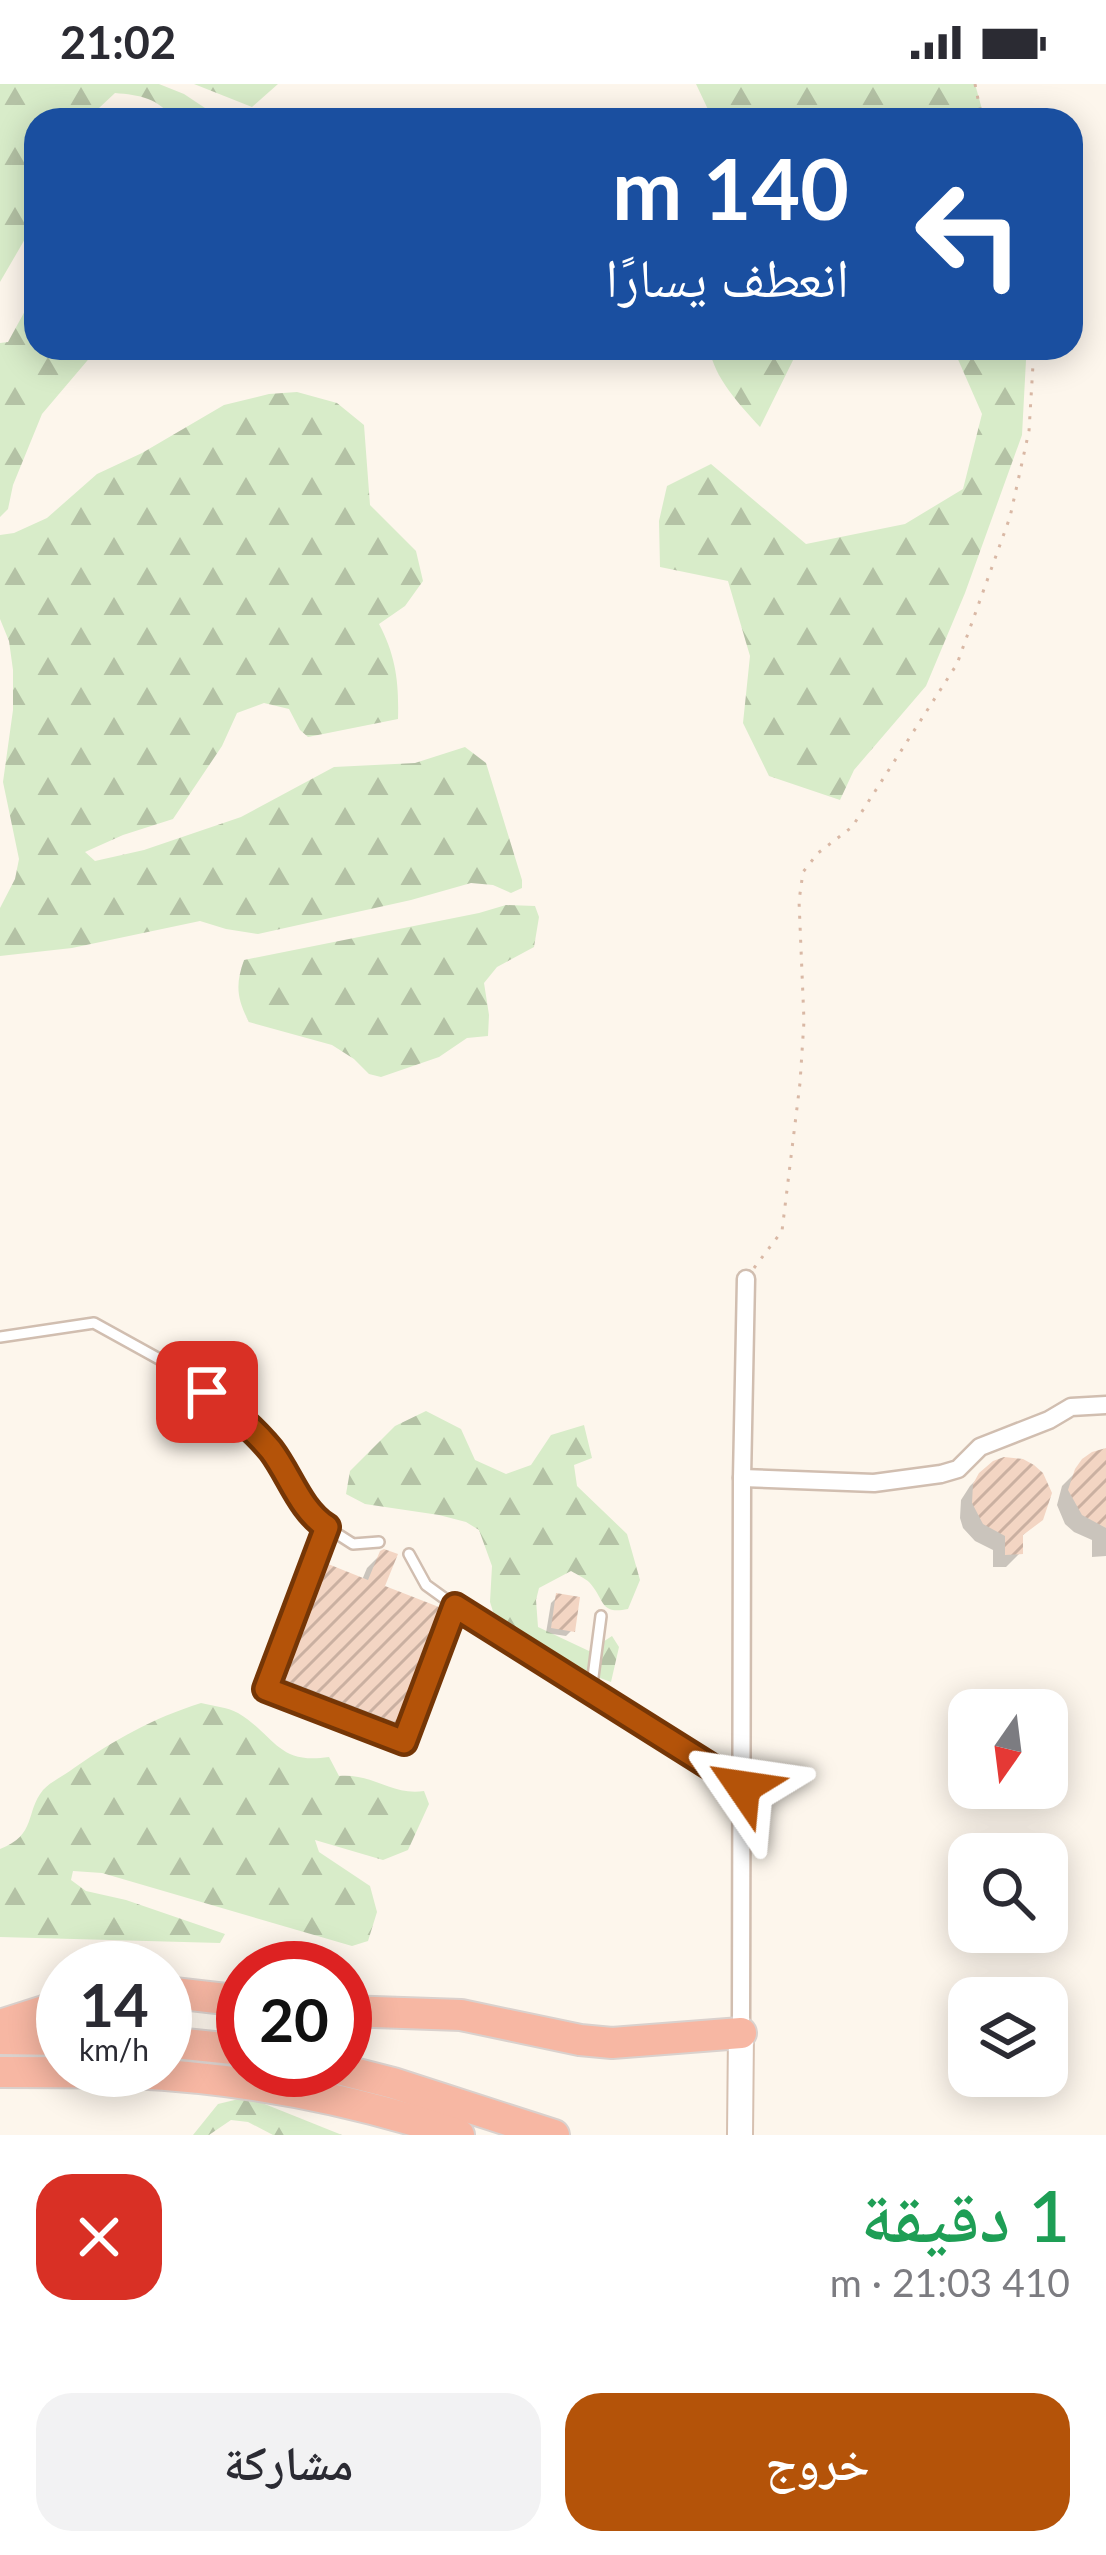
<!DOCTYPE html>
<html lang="ar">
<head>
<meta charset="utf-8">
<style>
  body { margin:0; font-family:Lato,"Noto Naskh Arabic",sans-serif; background:#f2f2f3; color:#2b2b33; direction:rtl; height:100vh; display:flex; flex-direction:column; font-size:45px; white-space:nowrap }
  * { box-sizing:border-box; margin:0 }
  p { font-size:39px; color:#7c7c81 }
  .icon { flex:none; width:66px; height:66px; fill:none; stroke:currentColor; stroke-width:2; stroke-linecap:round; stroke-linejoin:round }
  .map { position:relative; height:2051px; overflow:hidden; direction:ltr }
  .details { display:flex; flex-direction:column; background:#fff; flex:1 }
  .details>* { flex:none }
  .banner { position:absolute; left:24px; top:24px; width:1059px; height:252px; border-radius:36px; box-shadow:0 6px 30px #0003; direction:rtl; background:#1a4fa0; color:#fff; overflow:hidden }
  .needle { width:78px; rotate:194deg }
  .controls { position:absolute; left:948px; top:1605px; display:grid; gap:24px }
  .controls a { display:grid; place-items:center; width:120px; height:120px; border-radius:24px; background:#fff; box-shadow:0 6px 30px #0003; font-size:60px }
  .speed { position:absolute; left:36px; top:1857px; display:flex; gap:24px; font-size:60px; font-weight:700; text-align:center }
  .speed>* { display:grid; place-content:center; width:156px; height:156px; border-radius:50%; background:#fff; box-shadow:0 6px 30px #0003; line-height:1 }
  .speed small { font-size:30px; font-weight:400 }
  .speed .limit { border:18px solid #d22; background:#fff; color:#111 }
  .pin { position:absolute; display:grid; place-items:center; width:102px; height:102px; color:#fff; margin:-51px; border-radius:24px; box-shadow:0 6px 18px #0006 }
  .me { position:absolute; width:132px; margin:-66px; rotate:302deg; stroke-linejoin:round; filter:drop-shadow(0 0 9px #0008) }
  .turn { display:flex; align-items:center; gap:42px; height:252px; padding:0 36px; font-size:54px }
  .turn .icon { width:156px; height:156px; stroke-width:2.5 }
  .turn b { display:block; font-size:84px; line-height:102px }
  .round { display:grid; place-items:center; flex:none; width:126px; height:126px; border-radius:36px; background:#f2f2f3 }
  .headline { display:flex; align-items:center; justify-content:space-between; height:204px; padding:0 36px }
  h1 { font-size:72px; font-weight:600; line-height:90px; color:#1e9e55 }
  .button { display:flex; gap:24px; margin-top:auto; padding:24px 36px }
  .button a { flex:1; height:138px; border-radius:36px; background:#b45309; color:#fff; font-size:48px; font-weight:600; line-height:138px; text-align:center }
  .button a+a { background:#f2f2f3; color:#2b2b33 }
  .status { display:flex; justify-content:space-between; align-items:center; height:84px; padding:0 60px; background:#fff; direction:ltr }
  .status svg { height:33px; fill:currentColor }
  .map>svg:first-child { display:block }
  .forest { fill:url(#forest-firs) }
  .shadow { fill:#0003 }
  .building { fill:url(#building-hatch) }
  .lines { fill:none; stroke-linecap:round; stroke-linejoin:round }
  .lane-casing { stroke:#d1beb0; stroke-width:14 }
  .street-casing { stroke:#d1beb0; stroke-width:21 }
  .secondary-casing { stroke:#d6c0b0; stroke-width:28 }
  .highway-casing { stroke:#dad1cd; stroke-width:34 }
  .path { stroke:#d9b8a5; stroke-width:3; stroke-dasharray:3 9; stroke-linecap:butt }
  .lane { stroke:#fff; stroke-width:9 }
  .street { stroke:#fff; stroke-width:16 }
  .secondary { stroke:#fff; stroke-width:24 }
  .highway { stroke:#f7b7a3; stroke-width:30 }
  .route-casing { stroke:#753606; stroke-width:30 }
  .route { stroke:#b45309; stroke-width:21 }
</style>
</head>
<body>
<div class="status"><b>21:02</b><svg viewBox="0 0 49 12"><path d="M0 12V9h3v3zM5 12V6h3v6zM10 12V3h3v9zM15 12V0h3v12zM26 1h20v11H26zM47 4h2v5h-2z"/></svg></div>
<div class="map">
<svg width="1106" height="2051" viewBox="0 0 1106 2051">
  <defs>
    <pattern id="forest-firs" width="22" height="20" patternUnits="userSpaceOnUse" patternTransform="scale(3)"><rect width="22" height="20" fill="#d8ecc9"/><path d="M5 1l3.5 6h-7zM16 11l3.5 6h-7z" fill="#b4c2a5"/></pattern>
    <pattern id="building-hatch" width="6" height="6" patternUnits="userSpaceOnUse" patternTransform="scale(3)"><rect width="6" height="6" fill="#f3d5c3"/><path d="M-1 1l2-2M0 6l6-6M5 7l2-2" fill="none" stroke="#cab0a1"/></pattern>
  </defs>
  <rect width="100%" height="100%" fill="#fdf6ec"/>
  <g class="forest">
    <path d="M0,0H159L184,10L220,34L173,36C160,14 139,11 115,9L99,24L92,36H36V136L0,198Z"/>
    <path d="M194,0H278L252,23Z"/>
    <path d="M696,0H975L985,36H713Z"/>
    <path d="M36,224V264H98L42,330L13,401L8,425L0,433V259L8,258L26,225Z"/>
    <path d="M709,264H799L760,343C739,320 715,295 709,264Z"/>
    <path d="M953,264H1023L1026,276L1022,351L965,509L926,602L854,686L840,716L769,692L743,639L750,572L728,497L660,483L659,437L667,402L711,380L806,460L905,440L963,405L982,330Z"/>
    <path d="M297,308L337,319L364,341L370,421L416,467L423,497L405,522L379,540C396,572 399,599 398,635L308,653L300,646L289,625L264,619L237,629L222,662L173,735L123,751L85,768L95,777L144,766L241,733L334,683L415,679L465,663L486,679L522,796V804L511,809L493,801L471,799L411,816L258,850L226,845L200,837L72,864L0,872V824L15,795L19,775L3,698L13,626V586L9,557L0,535V451L14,449L47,434L97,390L142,369L224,321L269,310Z"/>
    <path d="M506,821L535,822L539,833L534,863L497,883L484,899L489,931L488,952L467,954L439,973L381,993L369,990L354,975L332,961L249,938C237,915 235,901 244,876L479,829Z"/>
    <path d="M426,1327L461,1345L475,1376L506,1390L531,1381L551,1351L584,1341L592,1374L574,1381L577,1402L627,1450L640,1496L628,1525C599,1531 605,1515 589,1498C586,1495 576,1490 571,1487L539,1504L536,1516L538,1543L589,1567L612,1552L619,1563L611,1598L578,1586L496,1537L490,1518L492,1482L479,1446L466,1438L439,1431L365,1420L346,1410L350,1387L395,1342Z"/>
    <path d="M201,1619C213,1622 227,1623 238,1629C276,1652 277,1681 329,1673L339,1692C373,1689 392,1712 424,1707L429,1720L408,1766L383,1776L315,1756L319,1768L370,1802L377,1828L368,1857L352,1862L102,1789L73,1787L71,1796L86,1807L126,1816L225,1850L220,1859L0,1853V1765C37,1751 25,1728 43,1706C50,1698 65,1691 74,1684C116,1655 151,1635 201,1619Z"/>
    <path d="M247,2013L342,2051H273L248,2038L231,2036L209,2051H193L218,2020Z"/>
  </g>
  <g class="shadow">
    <path d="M1106,1367V1472L1092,1473V1456L1074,1448L1065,1440L1057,1421L1062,1402L1093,1371Z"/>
    <path d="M985,1387L1037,1438L1020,1454V1469L1006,1483H993V1466L975,1457L963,1444L960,1434L961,1416L970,1402Z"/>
    <path d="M381,1470V1504L397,1639L383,1652L271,1609L315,1497L329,1483L362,1496L367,1484Z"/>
    <path d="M557,1513L572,1546L566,1552L546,1549L551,1519Z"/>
  </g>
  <g class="building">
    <path d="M1106,1364V1444L1082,1431L1068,1406L1075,1385L1082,1375L1092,1368Z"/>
    <path d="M1004,1373L1023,1375L1034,1381L1043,1389L1052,1409L1043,1436L1023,1451V1470L1005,1471V1452L983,1440L972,1419L973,1400L979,1389L993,1377Z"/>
    <path d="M384,1465L398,1470L385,1502L444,1525L400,1640L283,1595L328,1480L368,1496L380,1467Z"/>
    <path d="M556,1509L580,1513L575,1548L551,1544Z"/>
  </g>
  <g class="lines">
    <defs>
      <g id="lane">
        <path d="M0,1253L94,1239L170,1281L244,1335L273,1369L314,1435L353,1460L379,1458"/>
        <path d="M327,1443L266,1605L404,1658L455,1522"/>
        <path d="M409,1470L426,1501L455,1522L741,1701"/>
        <path d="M591,1608L601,1532"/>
      </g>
      <g id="street">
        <path d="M742,1394L874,1399L941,1390L958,1385L980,1363L1049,1336L1071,1323L1106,1321"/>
        <path d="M741,1949L742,1394L746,1195"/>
      </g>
      <path id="secondary" d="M740,2051L741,1949"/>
      <g id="highway">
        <path d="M165,1908L243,1917"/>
        <path d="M345,1927L461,1931L580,1956L612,1959L741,1949"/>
        <path d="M0,1941L63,1921"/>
        <path d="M0,1955L63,1956"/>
        <path d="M165,1958L243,1966"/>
        <path d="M342,1986L393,1999L554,2051"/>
        <path d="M0,1988C43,1988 87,1988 130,1989C241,1994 354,2015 459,2051"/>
      </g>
    </defs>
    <use href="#lane" class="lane-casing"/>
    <use href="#street" class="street-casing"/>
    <use href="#secondary" class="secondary-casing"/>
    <use href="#highway" class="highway-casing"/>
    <g class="path">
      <path d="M975,0L980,25L989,36"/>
      <path d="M754,1184L782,1147L800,999L804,937L799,817L803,788L818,769L852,743L957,580L1010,433L1029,347L1034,264"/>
    </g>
    <use href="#lane" class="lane"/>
    <use href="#street" class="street"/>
    <use href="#secondary" class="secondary"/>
    <use href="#highway" class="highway"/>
  </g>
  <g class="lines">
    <defs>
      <path id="route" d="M207,1308C231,1326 252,1343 271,1366C290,1391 300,1426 327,1443L266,1605L404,1658L455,1522L743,1703"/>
    </defs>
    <use href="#route" class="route-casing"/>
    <use href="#route" class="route"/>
  </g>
</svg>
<div class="controls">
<a><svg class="needle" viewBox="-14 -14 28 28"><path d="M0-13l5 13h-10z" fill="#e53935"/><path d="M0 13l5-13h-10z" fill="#7c7c81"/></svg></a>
<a><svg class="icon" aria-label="search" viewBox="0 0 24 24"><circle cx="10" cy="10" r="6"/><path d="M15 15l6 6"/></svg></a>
<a><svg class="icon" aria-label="layers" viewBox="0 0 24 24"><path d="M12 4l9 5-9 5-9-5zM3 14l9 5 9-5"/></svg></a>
</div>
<div class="speed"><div>14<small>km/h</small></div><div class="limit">20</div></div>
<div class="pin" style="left:207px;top:1308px;background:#d93025"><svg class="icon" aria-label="arrive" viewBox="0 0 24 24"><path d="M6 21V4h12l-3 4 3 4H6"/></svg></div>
<svg class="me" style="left:743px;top:1703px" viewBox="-20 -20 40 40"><path d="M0-17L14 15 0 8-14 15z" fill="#b45309" stroke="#fff" stroke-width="4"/></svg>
<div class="banner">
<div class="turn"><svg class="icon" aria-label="left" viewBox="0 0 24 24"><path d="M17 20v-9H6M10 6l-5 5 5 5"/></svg><div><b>140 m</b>انعطف يسارًا</div></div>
</div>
</div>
<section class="details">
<div class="headline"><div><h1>1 دقيقة</h1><p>410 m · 21:03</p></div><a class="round" style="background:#d93025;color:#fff"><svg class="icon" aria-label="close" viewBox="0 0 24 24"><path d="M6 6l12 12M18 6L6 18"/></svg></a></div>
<div class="button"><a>خروج</a><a>مشاركة</a></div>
</section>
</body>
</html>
